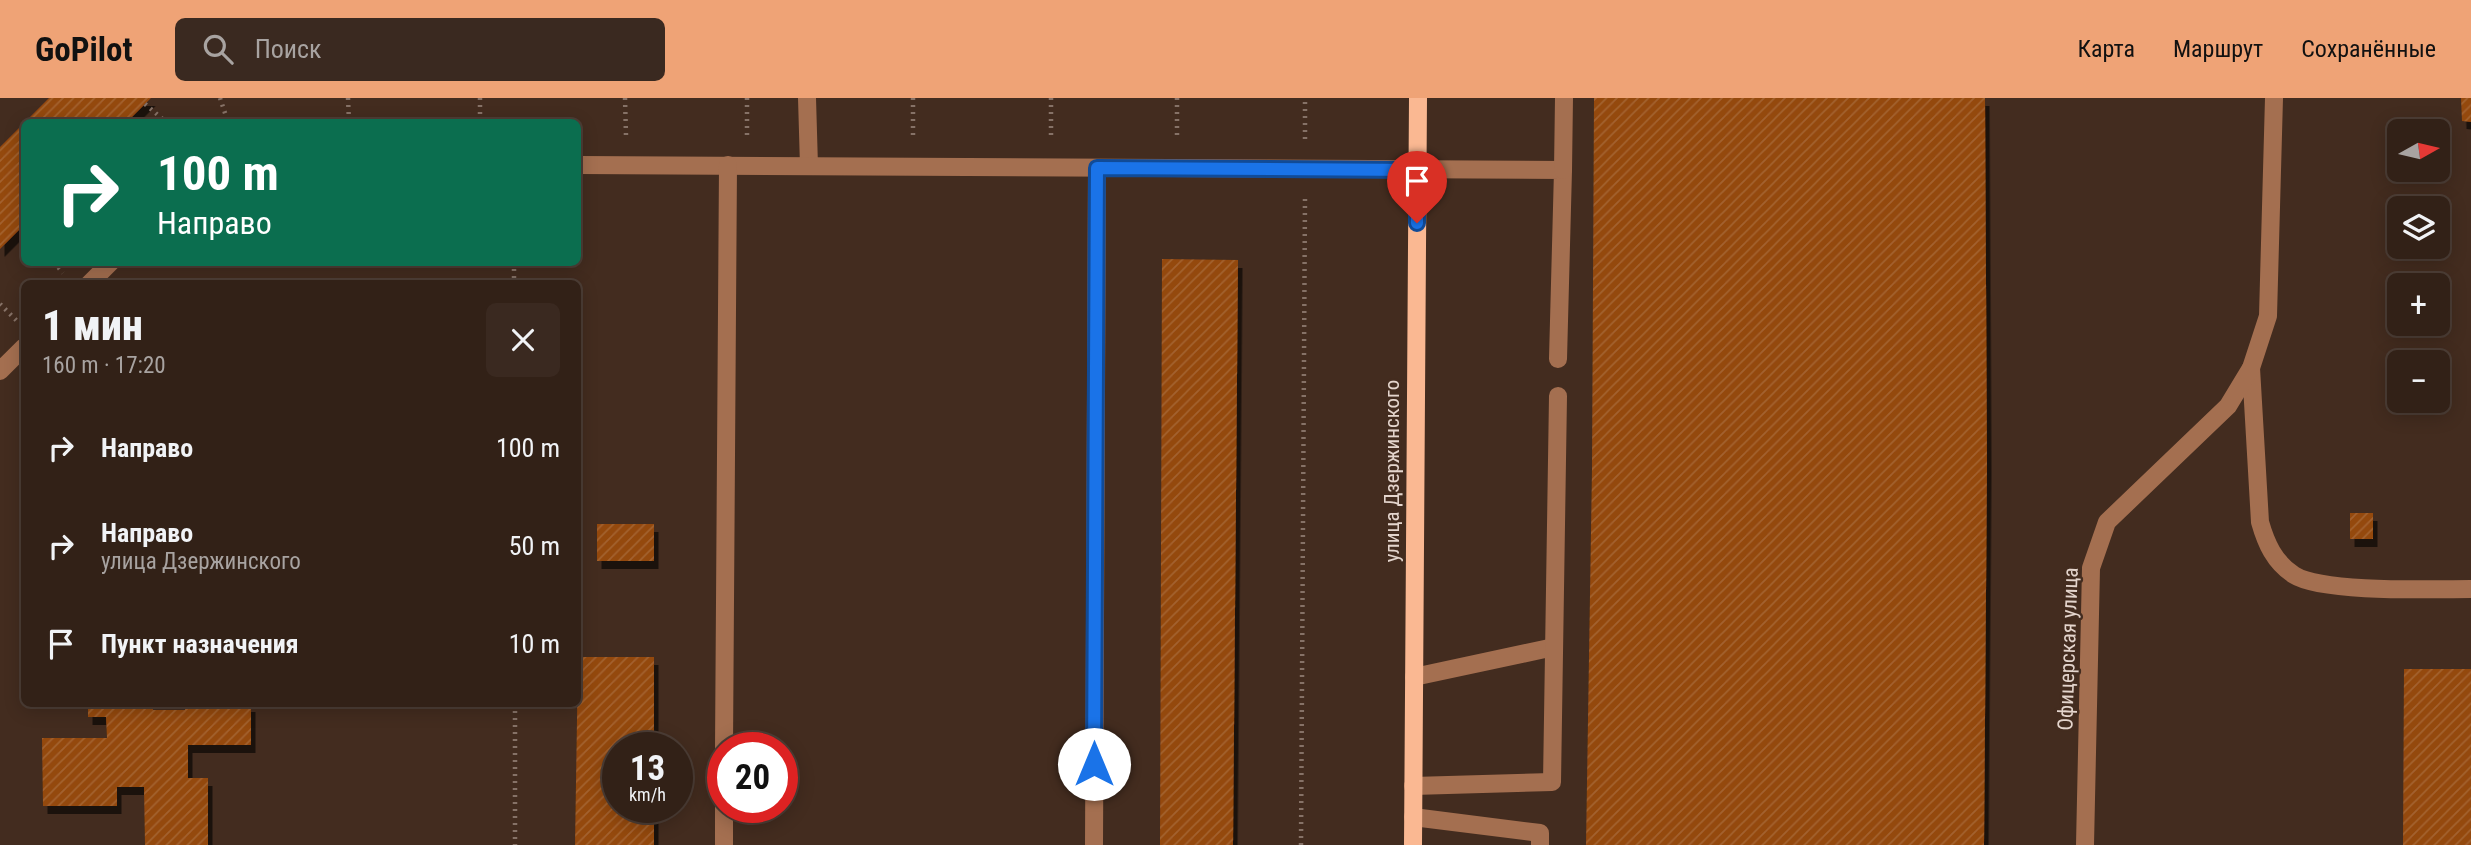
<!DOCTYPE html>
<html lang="ru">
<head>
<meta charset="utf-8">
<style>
  body { margin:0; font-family:"Roboto Condensed",sans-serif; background:#3a2920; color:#f1f3f6; height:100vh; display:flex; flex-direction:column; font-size:26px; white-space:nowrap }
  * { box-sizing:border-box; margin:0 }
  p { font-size:23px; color:#a8a3a1 }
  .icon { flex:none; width:38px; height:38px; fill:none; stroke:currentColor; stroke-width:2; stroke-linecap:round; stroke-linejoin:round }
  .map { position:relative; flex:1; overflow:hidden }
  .panel { position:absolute; left:21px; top:182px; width:560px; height:427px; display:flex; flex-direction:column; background:#322117; border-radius:10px; box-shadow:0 4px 18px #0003,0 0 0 2px #4d3e36 }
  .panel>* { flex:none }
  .banner { position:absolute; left:21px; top:21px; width:560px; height:147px; border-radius:10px; box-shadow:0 4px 18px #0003,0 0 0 2px #4d3e36; background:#0b6e4f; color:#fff; overflow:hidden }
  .needle { width:46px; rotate:82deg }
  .buttons { position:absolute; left:2387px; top:21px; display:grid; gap:14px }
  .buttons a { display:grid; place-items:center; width:63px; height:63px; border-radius:10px; background:#322117; box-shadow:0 4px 18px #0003,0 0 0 2px #4d3e36; font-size:35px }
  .speed { position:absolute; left:602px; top:634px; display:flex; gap:14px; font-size:35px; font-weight:700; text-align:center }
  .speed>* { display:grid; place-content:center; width:91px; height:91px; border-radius:50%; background:#322117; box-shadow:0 4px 18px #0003,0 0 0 2px #4d3e36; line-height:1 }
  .speed small { font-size:18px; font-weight:400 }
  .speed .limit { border:10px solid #d22; background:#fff; color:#111 }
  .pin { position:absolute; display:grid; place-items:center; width:60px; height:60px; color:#fff; margin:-72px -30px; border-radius:50% 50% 50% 0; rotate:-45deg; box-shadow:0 0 7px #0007 }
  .pin .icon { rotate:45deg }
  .me { position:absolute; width:77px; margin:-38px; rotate:0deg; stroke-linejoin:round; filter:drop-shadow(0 0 5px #0008) }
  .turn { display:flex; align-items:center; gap:24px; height:147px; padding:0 21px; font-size:32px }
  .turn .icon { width:91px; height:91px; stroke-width:2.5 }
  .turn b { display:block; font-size:49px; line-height:60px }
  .round { display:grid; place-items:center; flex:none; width:74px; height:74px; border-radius:10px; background:#3a2920 }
  .headline { display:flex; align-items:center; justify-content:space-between; height:119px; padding:0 21px }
  h1 { font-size:42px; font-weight:800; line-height:52px }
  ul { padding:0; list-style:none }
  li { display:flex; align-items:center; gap:21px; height:98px; padding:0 21px }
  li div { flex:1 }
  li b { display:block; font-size:26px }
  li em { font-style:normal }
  header { display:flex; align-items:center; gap:42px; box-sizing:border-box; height:98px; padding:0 35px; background:#efa376; color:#111 }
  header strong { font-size:33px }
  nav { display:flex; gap:38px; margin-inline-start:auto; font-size:24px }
  .search { width:490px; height:63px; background:#3a2920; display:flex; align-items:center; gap:18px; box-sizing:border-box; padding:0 24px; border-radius:10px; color:#a8a3a1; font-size:26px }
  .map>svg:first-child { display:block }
  .building { fill:url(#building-hatch); filter:url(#shadow) }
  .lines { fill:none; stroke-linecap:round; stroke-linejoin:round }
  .path { stroke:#867267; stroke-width:4.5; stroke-dasharray:2 5; stroke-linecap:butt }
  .minor { stroke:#a46f50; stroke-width:18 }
  .major { stroke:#fab892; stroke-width:18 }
  .route-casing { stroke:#114b97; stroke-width:18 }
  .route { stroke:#1a73e8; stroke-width:12 }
  .labels { text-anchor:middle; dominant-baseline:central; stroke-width:5; stroke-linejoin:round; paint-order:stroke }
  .street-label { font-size:21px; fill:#e4d5cd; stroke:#432c1f }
</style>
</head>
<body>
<header>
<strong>GoPilot</strong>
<div class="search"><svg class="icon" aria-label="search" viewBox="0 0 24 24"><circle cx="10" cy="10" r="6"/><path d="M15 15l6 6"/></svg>Поиск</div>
<nav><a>Карта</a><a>Маршрут</a><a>Сохранённые</a></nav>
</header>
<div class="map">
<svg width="2471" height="747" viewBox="0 0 2471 747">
  <defs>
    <pattern id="building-hatch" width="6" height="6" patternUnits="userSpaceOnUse" patternTransform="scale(1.75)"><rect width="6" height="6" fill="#94480d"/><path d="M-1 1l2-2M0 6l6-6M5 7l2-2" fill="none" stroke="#a3622f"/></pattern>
    <filter id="shadow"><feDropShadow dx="4.5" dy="8" stdDeviation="0" flood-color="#0009"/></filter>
  </defs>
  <rect width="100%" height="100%" fill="#432c1f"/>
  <g class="building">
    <path d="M49,0H151L127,24H24V127L0,151V49Z"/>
    <path d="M1594,0H1985L1987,367L1984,747H1586L1592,371Z"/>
    <path d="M2461,0H2471V24L2462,23Z"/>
    <path d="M1162,161L1238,162L1233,747H1160Z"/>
    <rect x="2350" y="415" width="23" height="26"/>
    <rect x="597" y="426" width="57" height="37"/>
    <path d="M578,559H654V649H618V709H654V747H575Z"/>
    <path d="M2404,571H2471V747H2403Z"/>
    <path d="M88,606H153V612H185V606H251V647H188V680H208V747H145L144,689H117V708H43L42,640H107L106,619H88Z"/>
  </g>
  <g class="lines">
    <g class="path">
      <path d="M220,0L228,24"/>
      <path d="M348,0L349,24"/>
      <path d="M480,0V24"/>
      <path d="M625,0L626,38"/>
      <path d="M747,0V39"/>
      <path d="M913,0V40"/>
      <path d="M1051,0V41"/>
      <path d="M1177,0V41"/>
      <path d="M145,6L166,24"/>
      <path d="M1305,41V0"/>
      <path d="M21,130L24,134"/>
      <path d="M54,164L63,175"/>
      <path d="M514,164V186"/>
      <path d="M0,206L17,223"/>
      <path d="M515,606V747"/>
      <path d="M1301,747L1305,99"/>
    </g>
    <g class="minor">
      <path d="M807,0L809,68"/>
      <path d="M578,67L1563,72L1558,261"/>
      <path d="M1563,72L1564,0"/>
      <path d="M89,186L111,164"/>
      <path d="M2251,270L2260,424C2266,445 2274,464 2294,477C2322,495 2434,491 2471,491"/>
      <path d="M0,273L24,249"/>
      <path d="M1414,579L1554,549"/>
      <path d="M724,649L728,67"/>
      <path d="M1413,688L1552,684L1558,298"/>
      <path d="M1413,719L1540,735V747"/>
      <path d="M724,747V709"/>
      <path d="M1094,747L1097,70"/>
      <path d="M2085,747L2091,470L2107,424L2228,308L2251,270L2268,218L2274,0"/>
    </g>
    <path class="major" d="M1413,747L1418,0"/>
  </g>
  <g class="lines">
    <defs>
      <path id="route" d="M1094,666L1097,70L1417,72V125"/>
    </defs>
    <use href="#route" class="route-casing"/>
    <use href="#route" class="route"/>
  </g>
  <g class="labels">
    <g class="street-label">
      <text transform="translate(1392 373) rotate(-90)">улица Дзержинского</text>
      <text transform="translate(2068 551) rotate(-88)">Офицерская улица</text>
    </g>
  </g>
</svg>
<div class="buttons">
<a><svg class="needle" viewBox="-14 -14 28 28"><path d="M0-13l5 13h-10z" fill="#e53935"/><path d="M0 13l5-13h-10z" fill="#a8a3a1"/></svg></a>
<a><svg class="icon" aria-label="layers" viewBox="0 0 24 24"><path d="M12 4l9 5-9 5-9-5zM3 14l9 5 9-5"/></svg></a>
<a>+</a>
<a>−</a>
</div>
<div class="speed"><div>13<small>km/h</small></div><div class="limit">20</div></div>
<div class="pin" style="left:1417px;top:125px;background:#d93025"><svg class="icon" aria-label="arrive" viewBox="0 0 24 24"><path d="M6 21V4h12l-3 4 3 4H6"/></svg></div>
<svg class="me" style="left:1094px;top:666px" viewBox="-20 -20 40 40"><circle r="19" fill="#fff"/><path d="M0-13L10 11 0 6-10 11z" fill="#1a73e8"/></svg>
<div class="banner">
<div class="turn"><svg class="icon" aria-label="right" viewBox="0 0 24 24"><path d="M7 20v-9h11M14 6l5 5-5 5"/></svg><div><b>100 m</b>Направо</div></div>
</div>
<section class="panel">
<div class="headline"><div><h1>1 мин</h1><p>160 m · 17:20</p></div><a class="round"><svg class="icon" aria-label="close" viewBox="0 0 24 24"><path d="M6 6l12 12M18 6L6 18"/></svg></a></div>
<ul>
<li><svg class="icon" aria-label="right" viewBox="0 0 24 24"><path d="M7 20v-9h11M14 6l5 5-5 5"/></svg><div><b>Направо</b></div><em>100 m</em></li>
<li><svg class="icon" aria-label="right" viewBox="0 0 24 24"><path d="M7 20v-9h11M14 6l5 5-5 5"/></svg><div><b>Направо</b><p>улица Дзержинского</p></div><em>50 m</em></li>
<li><svg class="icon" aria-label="arrive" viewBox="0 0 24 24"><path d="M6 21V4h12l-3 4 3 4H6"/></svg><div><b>Пункт назначения</b></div><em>10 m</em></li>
</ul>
</section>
</div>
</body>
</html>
